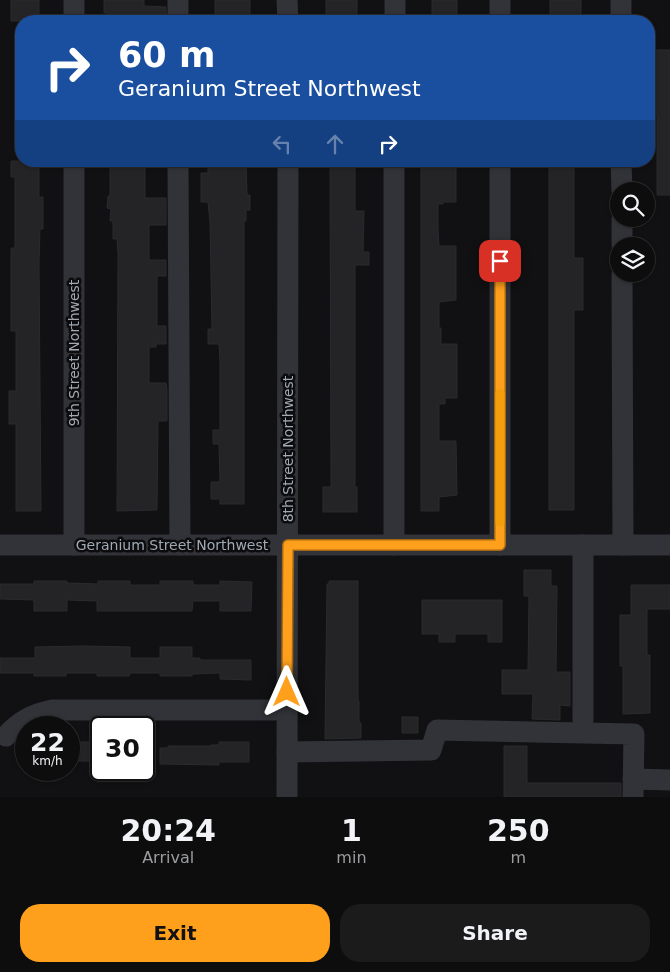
<!DOCTYPE html>
<html lang="en">
<head>
<meta charset="utf-8">
<style>
  body { margin:0; font-family:"DejaVu Sans",sans-serif; background:#1b1b1c; color:#f1f3f6; height:100vh; display:flex; flex-direction:column; font-size:19px; white-space:nowrap }
  * { box-sizing:border-box; margin:0 }
  p { font-size:16px; color:#9a9c9e }
  .icon { flex:none; width:28px; height:28px; fill:none; stroke:currentColor; stroke-width:2; stroke-linecap:round; stroke-linejoin:round }
  .map { position:relative; height:797px; overflow:hidden }
  .sheet { display:flex; flex-direction:column; background:#0d0d0e; flex:1 }
  .sheet>* { flex:none }
  .top-card { position:absolute; left:15px; top:15px; width:640px; height:152px; border-radius:20px; box-shadow:0 1px 4px #0004,0 0 0 1px #2d2d2e; background:#1a4fa0; color:#fff; overflow:hidden }
  .controls { position:absolute; left:610px; top:182px; display:grid; gap:10px }
  .controls a { display:grid; place-items:center; width:45px; height:45px; border-radius:50%; background:#0d0d0e; box-shadow:0 1px 4px #0004,0 0 0 1px #2d2d2e; font-size:25px }
  .speed { position:absolute; left:15px; top:716px; display:flex; gap:10px; font-size:25px; font-weight:700; text-align:center }
  .speed>* { display:grid; place-content:center; width:65px; height:65px; border-radius:50%; background:#0d0d0e; box-shadow:0 1px 4px #0004,0 0 0 1px #2d2d2e; line-height:1 }
  .speed small { font-size:12px; font-weight:400 }
  .speed .limit { border:2px solid #111; border-radius:8px; background:#fff; color:#111 }
  .pin { position:absolute; display:grid; place-items:center; width:42px; height:42px; color:#fff; margin:-21px; border-radius:10px; box-shadow:0 2px 8px #0006 }
  .me { position:absolute; width:55px; margin:-28px; rotate:0deg; stroke-linejoin:round; filter:drop-shadow(0 0 4px #0008) }
  .turn { display:flex; align-items:center; gap:18px; height:105px; padding:0 20px; font-size:22px }
  .turn .icon { width:65px; height:65px; stroke-width:2.5 }
  .turn b { display:block; font-size:35px; line-height:42px }
  .lanes { display:flex; align-items:center; height:48px; padding:0 20px; background:#0003; justify-content:center; gap:25px; direction:ltr }
  .lanes .off { opacity:.35 }
  .eta { display:flex; justify-content:space-evenly; align-items:center; height:85px; text-align:center }
  .eta b { font-size:30px; font-weight:600; line-height:35px }
  .cta { display:flex; gap:10px; margin-top:auto; padding:10px 20px }
  .cta a { flex:1; height:58px; border-radius:20px; background:#ffa01d; color:#111; font-size:20px; font-weight:600; line-height:58px; text-align:center }
  .cta a+a { background:#1b1b1c; color:#f1f3f6 }
  .map>svg:first-child { display:block }
  .building { fill:#242427; stroke:#2b2b2f }
  .lines { fill:none; stroke-linecap:round; stroke-linejoin:round }
  .minor { stroke:#323338; stroke-width:21 }
  .route-casing { stroke:#a66813; stroke-width:12 }
  .route { stroke:#ffa01d; stroke-width:9 }
  .slow { stroke:#f59e0b; stroke-width:9 }
  .labels { text-anchor:middle; dominant-baseline:central; stroke-width:5; stroke-linejoin:round; paint-order:stroke }
  .street-label { font-size:14px; fill:#a1a9b5; stroke:#0c0c0e }
</style>
</head>
<body>
<div class="map">
<svg width="670" height="797" viewBox="0 0 670 797">
  <rect width="100%" height="100%" fill="#111113"/>
  <g class="building">
    <rect x="11" y="0" width="28" height="21"/>
    <path d="M104,0H144V6L166,7V21H108V13H104Z"/>
    <path d="M215,0H250V19L215,18Z"/>
    <rect x="326" y="0" width="31" height="21"/>
    <rect x="432" y="0" width="25" height="21"/>
    <rect x="550" y="0" width="31" height="21"/>
    <path d="M653,50H670V195H657V116H653V83H649V63H653Z"/>
    <path d="M11,161H39V197H43V229H40L39,264L41,511H16V424H9V391H16V331H11V248H15V177H11Z"/>
    <path d="M110,161H145V198H166V225H149V260H166V276H157V326H166V344H156V347H149V383H166L167,390V421H158L157,510L117,511L118,254L117,239H113V221H110L111,209L107,208L108,196H110Z"/>
    <path d="M208,161H246L247,195H250V210H246V221H244V504H220V499H211V482H220L219,444H213V430H220V362L219,344H208V329H212L210,222L208,202H201V173H208Z"/>
    <path d="M330,161H355V211H364L363,252H369V265H355V487H357V512H323V487H331Z"/>
    <path d="M421,161H456V202H443V204H438V230L439,246H456V300L439,302V328H441V344H457V398H445V404H439V441H456L457,495L439,497V511H421Z"/>
    <path d="M549,161H574V258H583V310H574V510H549Z"/>
    <path d="M524,570H551V586H557L556,672H570V706L560,705V720L532,719L533,694H502V670H528L529,596H524Z"/>
    <path d="M34,581H67V583L98,584V581H130V585H160V581H193V585H220V581L252,582L251,611H220V601H193L192,611H97V601L67,600V611H34V600L0,599V584H34Z"/>
    <path d="M329,581H358V701H359V723H361V738L325,739L327,584H329Z"/>
    <path d="M631,585H670V609H647V655H650V713L623,714V666H620V615H631Z"/>
    <path d="M422,600H502V642H488V634H455V642H439V634H422Z"/>
    <path d="M83,646L130,647V658H160V647H192V658H200V660H251V680L220,679V673L192,674V676H160V673H130L129,676H97V673H66V676H34V673H0V658H35V647Z"/>
    <rect x="402" y="717" width="16" height="16"/>
    <rect x="69" y="742" width="32" height="19"/>
    <path d="M219,742H249V762H219V765L160,764V748H168V746H211V745H219Z"/>
    <path d="M504,746H527V783H621V797H504Z"/>
  </g>
  <g class="lines">
    <g class="minor">
      <path d="M74,0V21"/>
      <path d="M178,0V21"/>
      <path d="M287,0L288,21"/>
      <path d="M500,0V21"/>
      <path d="M621,0V21"/>
      <path d="M395,21V0"/>
      <path d="M74,161V545"/>
      <path d="M178,161L180,545"/>
      <path d="M500,161V545"/>
      <path d="M621,161L622,191"/>
      <path d="M622,219V246"/>
      <path d="M622,274L623,545"/>
      <path d="M0,545H670"/>
      <path d="M394,545V161"/>
      <path d="M583,720V545"/>
      <path d="M6,736C19,721 33,714 52,710H287"/>
      <path d="M287,752L431,750L437,730L634,734L633,797"/>
      <path d="M633,779L670,780"/>
      <path d="M287,797L288,161"/>
    </g>
  </g>
  <g class="lines">
    <defs>
      <path id="route" d="M287,692L288,545H500V261"/>
    </defs>
    <use href="#route" class="route-casing"/>
    <use href="#route" class="route"/>
    <path class="slow" d="M500,393V522"/>
  </g>
  <g class="labels">
    <g class="street-label">
      <text transform="translate(74 353) rotate(-90)">9th Street Northwest</text>
      <text transform="translate(288 449) rotate(-90)">8th Street Northwest</text>
      <text x="172" y="545">Geranium Street Northwest</text>
    </g>
  </g>
</svg>
<div class="controls">
<a><svg class="icon" aria-label="search" viewBox="0 0 24 24"><circle cx="10" cy="10" r="6"/><path d="M15 15l6 6"/></svg></a>
<a><svg class="icon" aria-label="layers" viewBox="0 0 24 24"><path d="M12 4l9 5-9 5-9-5zM3 14l9 5 9-5"/></svg></a>
</div>
<div class="speed"><div>22<small>km/h</small></div><div class="limit">30</div></div>
<div class="pin" style="left:500px;top:261px;background:#d93025"><svg class="icon" aria-label="arrive" viewBox="0 0 24 24"><path d="M6 21V4h12l-3 4 3 4H6"/></svg></div>
<svg class="me" style="left:287px;top:692px" viewBox="-20 -20 40 40"><path d="M0-17L14 15 0 8-14 15z" fill="#ffa01d" stroke="#fff" stroke-width="4"/></svg>
<div class="top-card">
<div class="turn"><svg class="icon" aria-label="right" viewBox="0 0 24 24"><path d="M7 20v-9h11M14 6l5 5-5 5"/></svg><div><b>60 m</b>Geranium Street Northwest</div></div>
<div class="lanes"><svg class="icon off" aria-label="left" viewBox="0 0 24 24"><path d="M17 20v-9H6M10 6l-5 5 5 5"/></svg><svg class="icon off" aria-label="ahead" viewBox="0 0 24 24"><path d="M12 20V5M6 11l6-6 6 6"/></svg><svg class="icon" aria-label="right" viewBox="0 0 24 24"><path d="M7 20v-9h11M14 6l5 5-5 5"/></svg></div>
</div>
</div>
<section class="sheet">
<div class="eta">
<div><b>20:24</b><p>Arrival</p></div>
<div><b>1</b><p>min</p></div>
<div><b>250</b><p>m</p></div>
</div>
<div class="cta"><a>Exit</a><a>Share</a></div>
</section>
</body>
</html>
